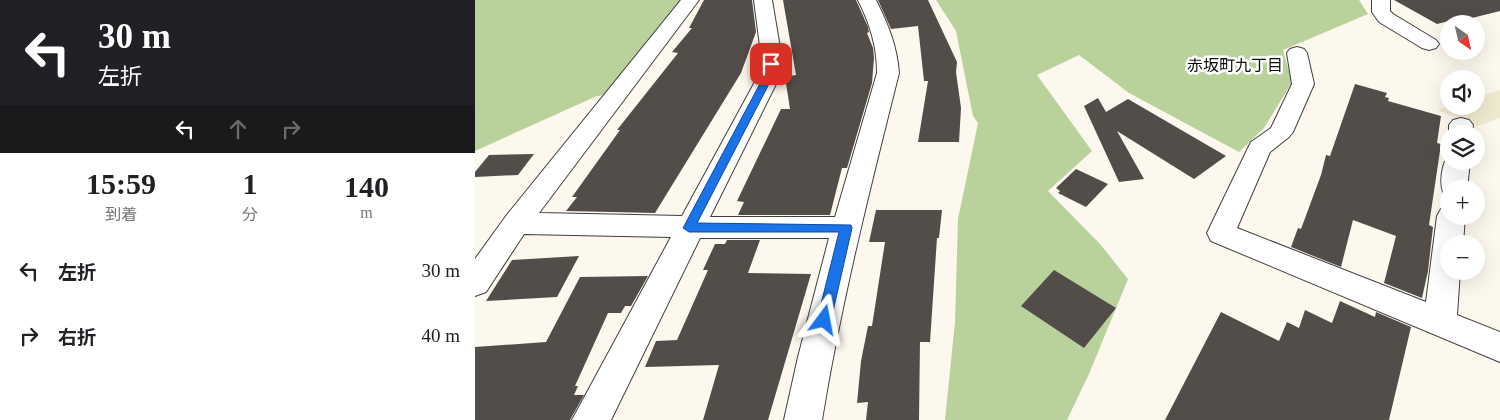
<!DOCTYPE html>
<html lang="ja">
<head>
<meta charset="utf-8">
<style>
  body { margin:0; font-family:"Times New Roman","Noto Sans JP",serif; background:#f2f2f2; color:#202124; height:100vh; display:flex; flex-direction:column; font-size:19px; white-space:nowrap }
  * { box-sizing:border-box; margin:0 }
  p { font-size:16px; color:#757577 }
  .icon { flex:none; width:28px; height:28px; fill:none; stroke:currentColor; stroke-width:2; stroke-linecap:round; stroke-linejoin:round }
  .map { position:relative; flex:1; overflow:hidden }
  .side { display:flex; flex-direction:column; background:#fff; width:475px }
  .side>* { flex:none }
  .banner { background:#202124; color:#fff; overflow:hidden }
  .needle { width:32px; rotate:146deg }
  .tools { position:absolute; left:965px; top:15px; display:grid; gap:10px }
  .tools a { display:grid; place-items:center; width:45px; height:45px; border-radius:50%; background:#fff; box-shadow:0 5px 20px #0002; font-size:25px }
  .pin { position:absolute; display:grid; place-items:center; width:42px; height:42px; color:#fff; margin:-21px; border-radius:10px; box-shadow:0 2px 8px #0006 }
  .me { position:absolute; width:55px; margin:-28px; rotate:13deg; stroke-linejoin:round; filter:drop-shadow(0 0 4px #0008) }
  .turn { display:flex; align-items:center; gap:18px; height:105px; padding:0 15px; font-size:22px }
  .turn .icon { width:65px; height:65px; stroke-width:2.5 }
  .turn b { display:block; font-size:35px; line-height:42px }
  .lanes { display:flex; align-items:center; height:48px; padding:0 15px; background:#0003; justify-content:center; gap:25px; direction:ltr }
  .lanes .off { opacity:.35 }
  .eta { display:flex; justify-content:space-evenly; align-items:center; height:85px; text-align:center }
  .eta b { font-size:30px; font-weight:600; line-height:35px }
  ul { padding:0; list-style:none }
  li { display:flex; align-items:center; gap:15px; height:65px; padding:0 15px }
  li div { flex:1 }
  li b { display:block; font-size:19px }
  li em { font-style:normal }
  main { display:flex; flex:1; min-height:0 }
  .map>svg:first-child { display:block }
  .farmland { fill:#f0ebd0 }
  .forest { fill:#b9d29c }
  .building { fill:#534d4a }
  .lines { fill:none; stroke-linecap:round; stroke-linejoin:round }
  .minor-casing { stroke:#3f3f3f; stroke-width:2 }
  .minor { fill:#fff; fill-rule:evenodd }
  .route { fill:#1a73e8; stroke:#114b97 }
  .labels { text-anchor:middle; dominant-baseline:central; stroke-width:5; stroke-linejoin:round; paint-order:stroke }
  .far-neighbourhood-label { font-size:16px; fill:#0c0c0c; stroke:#fff }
</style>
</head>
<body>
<main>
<section class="side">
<div class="banner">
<div class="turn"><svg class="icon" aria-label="left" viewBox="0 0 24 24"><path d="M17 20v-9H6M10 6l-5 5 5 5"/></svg><div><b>30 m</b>左折</div></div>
<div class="lanes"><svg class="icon" aria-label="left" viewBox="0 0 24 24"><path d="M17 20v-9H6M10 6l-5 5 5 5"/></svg><svg class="icon off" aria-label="ahead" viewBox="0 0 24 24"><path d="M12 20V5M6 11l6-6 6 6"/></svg><svg class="icon off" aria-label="right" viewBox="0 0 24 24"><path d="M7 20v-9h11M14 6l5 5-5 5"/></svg></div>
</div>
<div class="eta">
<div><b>15:59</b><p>到着</p></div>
<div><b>1</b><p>分</p></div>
<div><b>140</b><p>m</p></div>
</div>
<ul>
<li><svg class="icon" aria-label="left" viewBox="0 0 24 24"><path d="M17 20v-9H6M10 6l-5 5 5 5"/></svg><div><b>左折</b></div><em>30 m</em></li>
<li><svg class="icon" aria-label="right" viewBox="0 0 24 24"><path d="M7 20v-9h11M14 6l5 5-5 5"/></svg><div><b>右折</b></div><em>40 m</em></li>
</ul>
</section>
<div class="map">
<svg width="1025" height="420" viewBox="0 0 1025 420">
  <rect width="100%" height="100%" fill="#fdf8ed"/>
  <path class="farmland" d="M1025,90V118L1003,126L962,110L974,106H1001V98Z"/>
  <g class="forest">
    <path d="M0,0H207L131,95L122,96L0,151Z"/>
    <path d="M461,0H884L893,14L808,50L817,82L789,128L764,152L654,93L604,55L562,75L617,151L573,191L625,244L653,279L614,374L592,420H470L480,322L483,219L503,123L498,116L481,31Z"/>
  </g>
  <g class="building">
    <path d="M229,0H277L281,32L266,73L180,213L91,211L102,197H97L145,130H142L203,53L197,52L217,28H214Z"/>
    <path d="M308,0H381L393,27L394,32L392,33L398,48L399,58L397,83L372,168H367L355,215H263L269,202L262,201L306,109H315L310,77L321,75Z"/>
    <path d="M403,0H453L482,62L481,72L486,108L484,142H443L453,81H449L443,26L416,29Z"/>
    <path d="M919,0H1025V11L981,22L978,20L962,24Z"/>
    <path d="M880,84L912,93L910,97L914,98L913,101L966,116L962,143L966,144L954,225L958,227L953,271L947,298L909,283L921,236L878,220L866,267L816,247L823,228L826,229L846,175L851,155L855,156Z"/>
    <path d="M623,98L631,112L653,99L751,156L719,179L642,131L669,179L644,182L609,106Z"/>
    <path d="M59,154L43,175L0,177V172L14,155Z"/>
    <path d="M601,169L633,184L611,207L583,193L585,191L581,188Z"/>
    <path d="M401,210H467L464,238H462L455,342H445L444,420H391L393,402L382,403L386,361L393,326H397L410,242H394Z"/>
    <path d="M252,240H285L273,273L336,274L293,420H228L244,365L170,367L181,341L202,340L233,270H228L240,244H250Z"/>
    <path d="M104,256L82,297L11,301L37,260Z"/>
    <path d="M579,270L641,308L609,348L546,306Z"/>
    <path d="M173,276L156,306H150L146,313H133L100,386H103L99,395H109L95,420H0V347L71,342L105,277Z"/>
    <path d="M865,301L900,317L901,312L936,327L914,420H690L746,312L804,341L812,322L824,328L830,310L857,323Z"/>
  </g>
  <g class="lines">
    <defs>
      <g id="minor">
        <path d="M206,0H224L64,213L207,216L282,78L286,54L279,0H297L306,54L304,78L235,217H360L402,73C402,46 395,24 383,0H401C413,24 422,46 424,73C395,188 366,303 347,420H309L323,357L354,238H225L136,420H97L196,237L49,234L11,292L0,296V259L31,216Z"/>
        <path d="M897,0H915V11L918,14L961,40L964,44L961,48L954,50L947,48L904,22L897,12Z"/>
        <path d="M822,47L829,49L832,53L839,84L818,132L814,137L795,152L762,228L951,302L962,216L966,209L974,207V216H990L988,244H974V271H985L982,315L1025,332V362L736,241L732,233L773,148L776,142L796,128L817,84L812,53L815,49Z"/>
        <path d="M986,118L994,120L998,125L997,134L974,135V125L978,120Z"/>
        <path d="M973,155L974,161H995L992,189H974V197L970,196C963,185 967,165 973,155Z"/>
      </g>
    </defs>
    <use href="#minor" class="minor-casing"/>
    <use href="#minor" class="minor"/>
  </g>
  <path class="route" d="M296,62L300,64L297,78L222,223L376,225L377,228L356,320L354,324L349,326L344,324L342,320L364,232H214L208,228L288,78L292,64Z"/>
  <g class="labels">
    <g class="far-neighbourhood-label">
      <text x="760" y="65">赤坂町九丁目</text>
    </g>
  </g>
</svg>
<div class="tools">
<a><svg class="needle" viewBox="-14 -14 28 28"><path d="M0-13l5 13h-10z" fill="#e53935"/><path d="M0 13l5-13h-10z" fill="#757577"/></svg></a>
<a><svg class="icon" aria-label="sound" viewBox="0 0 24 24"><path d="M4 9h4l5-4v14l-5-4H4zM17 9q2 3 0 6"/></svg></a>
<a><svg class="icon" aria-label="layers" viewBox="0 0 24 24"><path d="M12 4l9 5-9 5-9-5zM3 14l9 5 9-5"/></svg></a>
<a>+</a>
<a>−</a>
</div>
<div class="pin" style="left:296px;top:64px;background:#d93025"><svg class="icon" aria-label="arrive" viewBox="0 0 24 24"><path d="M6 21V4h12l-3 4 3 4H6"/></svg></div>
<svg class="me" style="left:349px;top:320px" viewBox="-20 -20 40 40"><path d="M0-17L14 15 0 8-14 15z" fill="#1a73e8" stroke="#fff" stroke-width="4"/></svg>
</div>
</main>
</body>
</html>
